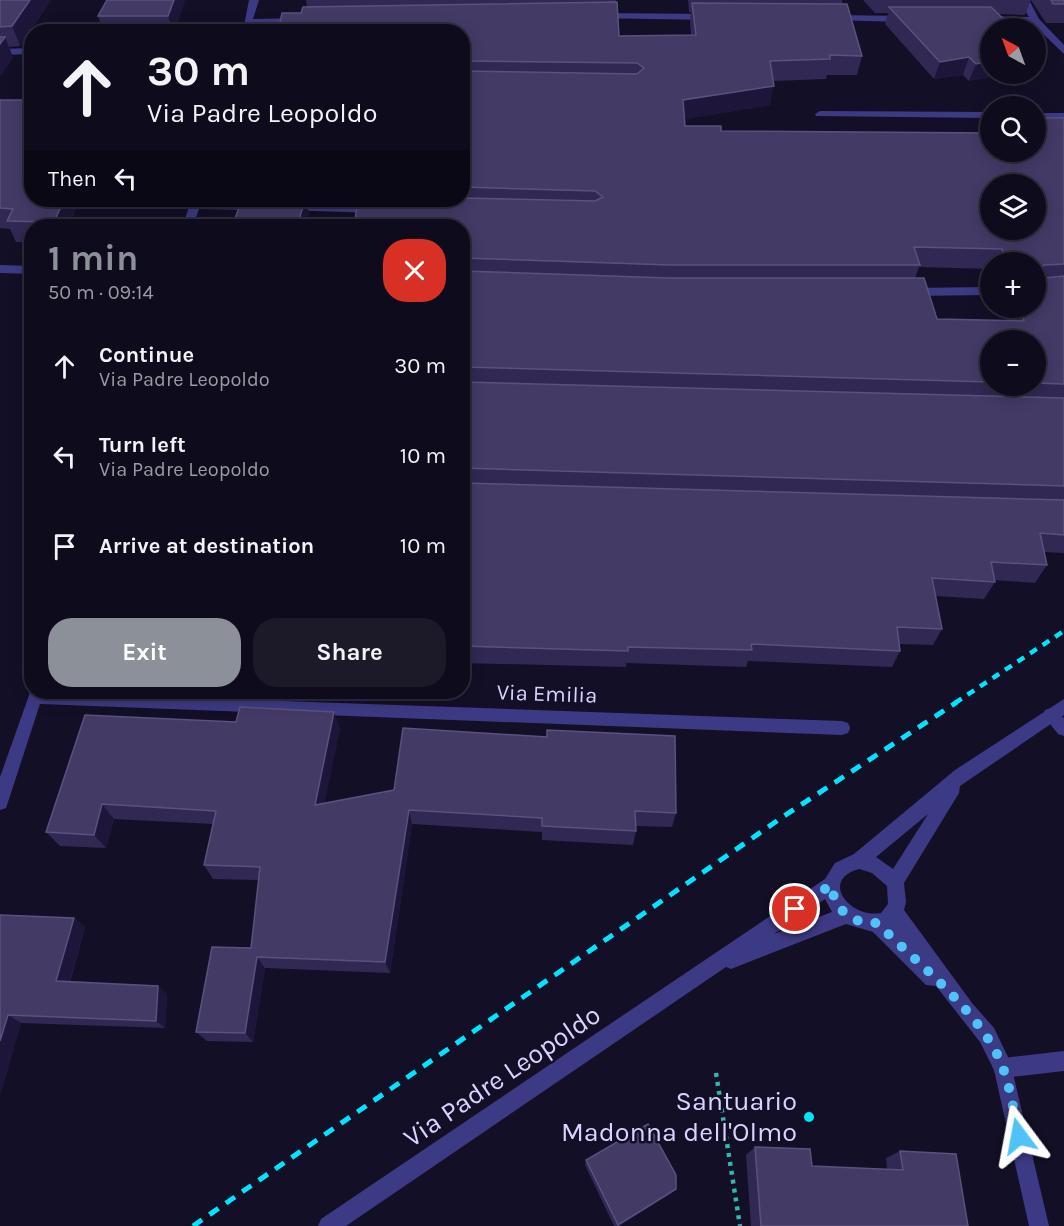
<!DOCTYPE html>
<html lang="en">
<head>
<meta charset="utf-8">
<style>
  body { margin:0; font-family:Karla,sans-serif; background:#1c1929; color:#f1f3f6; height:100vh; display:flex; flex-direction:column; font-size:22px; white-space:nowrap }
  * { box-sizing:border-box; margin:0 }
  p { font-size:20px; color:#9b9ba3 }
  .icon { flex:none; width:33px; height:33px; fill:none; stroke:currentColor; stroke-width:2; stroke-linecap:round; stroke-linejoin:round }
  .map { position:relative; flex:1; overflow:hidden }
  .sheet { position:absolute; left:24px; top:219px; width:446px; height:480px; display:flex; flex-direction:column; background:#0e0b1c; border-radius:24px; box-shadow:0 3px 15px #0003,0 0 0 2px #2e2b3b }
  .sheet>* { flex:none }
  .hud { position:absolute; left:24px; top:24px; width:446px; height:183px; border-radius:24px; box-shadow:0 3px 15px #0003,0 0 0 2px #2e2b3b; background:#0e0b1c; color:#f1f3f6; overflow:hidden }
  .needle { width:39px; rotate:319deg }
  .buttons { position:absolute; left:980px; top:18px; display:grid; gap:12px }
  .buttons a { display:grid; place-items:center; width:66px; height:66px; border-radius:50%; background:#0e0b1c; box-shadow:0 3px 15px #0003,0 0 0 2px #2e2b3b; font-size:30px }
  .pin { position:absolute; display:grid; place-items:center; width:51px; height:51px; color:#fff; margin:-26px; border:3px solid #fff; border-radius:50%; box-shadow:0 2px 6px #0007 }
  .me { position:absolute; width:66px; margin:-33px; rotate:347deg; stroke-linejoin:round; filter:drop-shadow(0 0 4px #0008) }
  .turn { display:flex; align-items:center; gap:21px; height:126px; padding:0 24px; font-size:27px }
  .turn .icon { width:78px; height:78px; stroke-width:2.5 }
  .turn b { display:block; font-size:42px; line-height:51px }
  .then { display:flex; align-items:center; height:57px; padding:0 24px; background:#0003; gap:12px; font-size:22px }
  .round { display:grid; place-items:center; flex:none; width:63px; height:63px; border-radius:24px; background:#1c1929 }
  .head { display:flex; align-items:center; justify-content:space-between; height:102px; padding:0 24px }
  h1 { font-size:36px; font-weight:700; line-height:45px; color:#8c9099 }
  .action { display:flex; gap:12px; margin-top:auto; padding:12px 24px }
  .action a { flex:1; height:69px; border-radius:24px; background:#8c9099; color:#fff; font-size:24px; font-weight:700; line-height:69px; text-align:center }
  .action a+a { background:#1c1929; color:#f1f3f6 }
  ul { padding:0; list-style:none }
  li { display:flex; align-items:center; gap:18px; height:90px; padding:0 24px }
  li div { flex:1 }
  li b { display:block; font-size:22px }
  li em { font-style:normal }
  .map>svg:first-child { display:block }
  .lines { fill:none; stroke-linecap:round; stroke-linejoin:round }
  .path { stroke:#2fb8b0; stroke-width:4.5; stroke-dasharray:4 5; stroke-linecap:butt }
  .lane { fill:#3d3a85; fill-rule:evenodd }
  .street { fill:#3d3a85; fill-rule:evenodd }
  .rail-far1 { stroke:#00e5ff; stroke-width:4.5; stroke-dasharray:8 7; stroke-linecap:butt }
  .rail { stroke:#00e5ff; stroke-width:5; stroke-dasharray:11 9; stroke-linecap:butt }
  .wall { fill:#312854; fill-rule:evenodd }
  .shaded-wall { fill:#1d163a }
  .building { fill:#433a66; stroke:#5a527e; stroke-width:1.5; fill-rule:evenodd }
  .route { stroke:#4fc3f7; stroke-width:10; stroke-dasharray:0 18 }
  .poi-dot { fill:#00e5ff; stroke:#130f26; stroke-width:2 }
  .labels { text-anchor:middle; dominant-baseline:central; stroke-width:5; stroke-linejoin:round; paint-order:stroke }
  .street-label { font-size:22px; fill:#d9d4ff; stroke:#130f26 }
  .near-street-label { font-size:27px; fill:#d9d4ff; stroke:#130f26 }
  .near-poi-label { font-size:27px; fill:#d9d4ff; stroke:#130f26; text-anchor:end }
</style>
</head>
<body>
<div class="map">
<svg width="1064" height="1226" viewBox="0 0 1064 1226">
  <rect width="100%" height="100%" fill="#130f26"/>
  <g class="lines">
    <path class="path" d="M716,1073L740,1226"/>
    <g class="lane">
      <path d="M1051,708L1064,718V736L1058,734L1043,715L1045,710Z"/>
      <path d="M1064,1051V1071L1003,1078L996,1075L993,1068L996,1061L1003,1058Z"/>
    </g>
    <g class="street">
      <path d="M249,0H259L253,19L300,18L305,21L300,24L252,25L249,31H243Z"/>
      <path d="M1019,0H1029L1039,19L1064,45V54L1032,23L984,22L979,19L984,16L1029,17Z"/>
      <path d="M597,13L711,14L716,17L711,20L594,18V14Z"/>
      <path d="M831,15L906,16L911,19L906,22L828,20V16Z"/>
      <path d="M32,48V54L0,55V49Z"/>
      <path d="M820,111L990,112V118L816,116L815,114Z"/>
      <rect x="1035" y="113" width="29" height="6"/>
      <path d="M191,200L260,204L266,207L260,210L199,209L193,226H183Z"/>
      <path d="M287,205L377,207L383,210L377,213L283,210L281,208Z"/>
      <path d="M0,265L32,266V274L0,273Z"/>
      <path d="M990,287V295L909,296L903,292L909,288Z"/>
      <path d="M32,687V692L842,721L848,723L850,728L848,733L842,735L40,704L8,802L6,808L0,810V777Z"/>
      <path d="M1064,699V715L960,786L959,793L904,883L906,902L904,910L972,1003L994,1028L1010,1061L1049,1226H1029L994,1070L980,1042L936,986L926,985L873,932L846,924L731,969L726,967L346,1226H318L321,1219L825,879L835,863L854,854L955,770ZM928,814L893,869L876,857ZM859,869L872,873L887,886L888,904L881,913C850,919 819,880 859,869ZM825,899L832,912L774,934Z"/>
    </g>
    <path class="rail-far1" d="M955,703L1064,631"/>
    <path class="rail" d="M193,1226L787,814L957,702"/>
  </g>
  <g class="wall">
    <path d="M0,0H51L20,46L9,47L13,57L0,76Z"/>
    <path d="M107,0H185L174,32H103L98,16Z"/>
    <path d="M306,0H616L619,36H691L690,22L691,12H689L688,0H842V4L862,56L857,75H827L826,79L773,81L770,105L685,119V126L721,131L1035,152V118H1064V553L1044,552L1047,565L1035,583L994,580L995,582L984,599L936,596L942,629L933,645L899,644L900,651L892,667L748,661L746,667L626,663V667L462,663V32L301,13L307,7ZM990,262H1035V308H1004L1008,321L937,319L915,278L919,267L990,269ZM990,340H1035V386H990Z"/>
    <path d="M863,0H1064V23H1046L1031,0L1025,15L999,14L969,81L963,75L934,79L885,24L888,13H875Z"/>
    <path d="M0,100L32,200H80L69,226H32V242H16L10,229L0,228Z"/>
    <path d="M242,200H313L312,203H307L309,214Z"/>
    <path d="M85,715L340,728L324,804L394,790L676,813L672,827L636,826V831L633,845L542,840V832L412,824L390,973L265,968L253,1042L207,1041L196,1032L251,948L259,880L213,879L204,865L213,824L114,819L106,848L60,846L46,832Z"/>
    <path d="M0,915L74,918L85,927L70,982L158,986L167,995L165,1028L21,1023L0,1095Z"/>
    <path d="M755,1147L812,1166L887,1169L886,1158L900,1151L968,1226H751L746,1155Z"/>
    <path d="M586,1160L672,1193L619,1226H614L585,1165Z"/>
  </g>
  <g class="shaded-wall">
    <path d="M30,0H51L20,46L12,26Z"/>
    <path d="M174,0H185L174,32H173L168,16Z"/>
    <path d="M5,37L13,57L0,76V44Z"/>
    <path d="M1035,54H1039L1035,63Z"/>
    <path d="M969,57L963,75L934,79L940,62Z"/>
    <path d="M990,61V74H1017L969,81L976,64Z"/>
    <path d="M774,86L770,105L681,120L683,100Z"/>
    <path d="M64,200H80L69,226H56L54,222Z"/>
    <path d="M305,200H306L309,214L306,226H297Z"/>
    <path d="M334,712L340,728L321,820L315,805Z"/>
    <path d="M102,804L114,819L106,848L94,835Z"/>
    <path d="M409,810L412,824L390,973L385,962Z"/>
    <path d="M74,918L85,927L67,990L56,981Z"/>
    <path d="M257,957L265,968L253,1042L245,1033Z"/>
    <path d="M158,986L167,995L165,1028L156,1021Z"/>
    <path d="M8,1015L21,1023L0,1095V1041Z"/>
    <path d="M676,1189L672,1193L619,1226H617Z"/>
  </g>
  <g class="building">
    <path d="M0,0H30L12,26L0,27Z"/>
    <path d="M107,0H174L168,16H98Z"/>
    <path d="M1051,0H1064V4H1053Z"/>
    <path d="M617,2L619,36L696,35L692,3L847,4L862,56L830,55V59L770,61L774,86L683,100L685,126H721V131L990,133V152H1035V134H1047L1035,122V118H1064V264L1044,265L1042,267L1045,278L1064,276V384L1035,383V340H990V382L462,367V271L669,278H924L937,319L1024,321L1020,308H1035V262H1006L1002,249L914,247L920,265H670L462,258V226H354L358,200H462V198L595,201L603,197L595,191L462,187V71L637,74L644,68L637,63L462,61V32H278L282,13H301L303,7ZM990,184H1035V230H990Z"/>
    <path d="M889,7H991L1013,28H990V61L976,64L969,57L940,62Z"/>
    <path d="M0,37H5L0,44Z"/>
    <path d="M0,100H32V200H64L54,222L7,221L13,209L0,208Z"/>
    <path d="M242,200H305L297,226H232Z"/>
    <path d="M462,382L1064,398V486L462,468Z"/>
    <path d="M462,483L1064,500V535L1040,533L1047,565L991,562L995,582L932,578L942,629L897,627L900,651L751,644L752,650L628,647V651L462,646Z"/>
    <path d="M240,707L334,712L315,805L394,790L403,728L547,737V730L675,736L676,813L635,811L636,831L542,826V818L409,810L385,962L257,957L245,1033L196,1032L212,947L251,948L260,867L204,865L216,811L102,804L94,835L46,832L85,715L236,722Z"/>
    <path d="M0,915L74,918L56,981L158,986L156,1021L8,1015L0,1041Z"/>
    <path d="M648,1124L676,1175V1189L618,1225L586,1160Z"/>
    <path d="M755,1147L810,1149L812,1166L903,1170L900,1151L956,1154L968,1226H761Z"/>
  </g>
  <g class="lines">
    <path class="route" d="M795,909L831,885C835,910 851,924 877,923C917,963 984,1015 1003,1068C1011,1090 1014,1114 1019,1136"/>
  </g>
  <circle class="poi-dot" cx="809" cy="1117" r="6"/>
  <g class="labels">
    <g class="street-label">
      <text transform="translate(547 694) rotate(2)">Via Emilia</text>
    </g>
    <g class="near-street-label">
      <text transform="translate(502 1076) rotate(-34)">Via Padre Leopoldo</text>
    </g>
    <g class="near-poi-label">
      <text x="797" y="1101">Santuario<tspan x="797" dy="31">Madonna dell'Olmo</tspan></text>
    </g>
  </g>
</svg>
<div class="buttons">
<a><svg class="needle" viewBox="-14 -14 28 28"><path d="M0-13l5 13h-10z" fill="#e53935"/><path d="M0 13l5-13h-10z" fill="#9b9ba3"/></svg></a>
<a><svg class="icon" aria-label="search" viewBox="0 0 24 24"><circle cx="10" cy="10" r="6"/><path d="M15 15l6 6"/></svg></a>
<a><svg class="icon" aria-label="layers" viewBox="0 0 24 24"><path d="M12 4l9 5-9 5-9-5zM3 14l9 5 9-5"/></svg></a>
<a>+</a>
<a>−</a>
</div>
<div class="pin" style="left:795px;top:909px;background:#d93025"><svg class="icon" aria-label="arrive" viewBox="0 0 24 24"><path d="M6 21V4h12l-3 4 3 4H6"/></svg></div>
<svg class="me" style="left:1019px;top:1136px" viewBox="-20 -20 40 40"><path d="M0-17L14 15 0 8-14 15z" fill="#4fc3f7" stroke="#fff" stroke-width="4"/></svg>
<div class="hud">
<div class="turn"><svg class="icon" aria-label="ahead" viewBox="0 0 24 24"><path d="M12 20V5M6 11l6-6 6 6"/></svg><div><b>30 m</b>Via Padre Leopoldo</div></div>
<div class="then">Then<svg class="icon" aria-label="left" viewBox="0 0 24 24"><path d="M17 20v-9H6M10 6l-5 5 5 5"/></svg></div>
</div>
<section class="sheet">
<div class="head"><div><h1>1 min</h1><p>50 m · 09:14</p></div><a class="round" style="background:#d93025;color:#fff"><svg class="icon" aria-label="close" viewBox="0 0 24 24"><path d="M6 6l12 12M18 6L6 18"/></svg></a></div>
<ul>
<li><svg class="icon" aria-label="ahead" viewBox="0 0 24 24"><path d="M12 20V5M6 11l6-6 6 6"/></svg><div><b>Continue</b><p>Via Padre Leopoldo</p></div><em>30 m</em></li>
<li><svg class="icon" aria-label="left" viewBox="0 0 24 24"><path d="M17 20v-9H6M10 6l-5 5 5 5"/></svg><div><b>Turn left</b><p>Via Padre Leopoldo</p></div><em>10 m</em></li>
<li><svg class="icon" aria-label="arrive" viewBox="0 0 24 24"><path d="M6 21V4h12l-3 4 3 4H6"/></svg><div><b>Arrive at destination</b></div><em>10 m</em></li>
</ul>
<div class="action"><a>Exit</a><a>Share</a></div>
</section>
</div>
</body>
</html>
